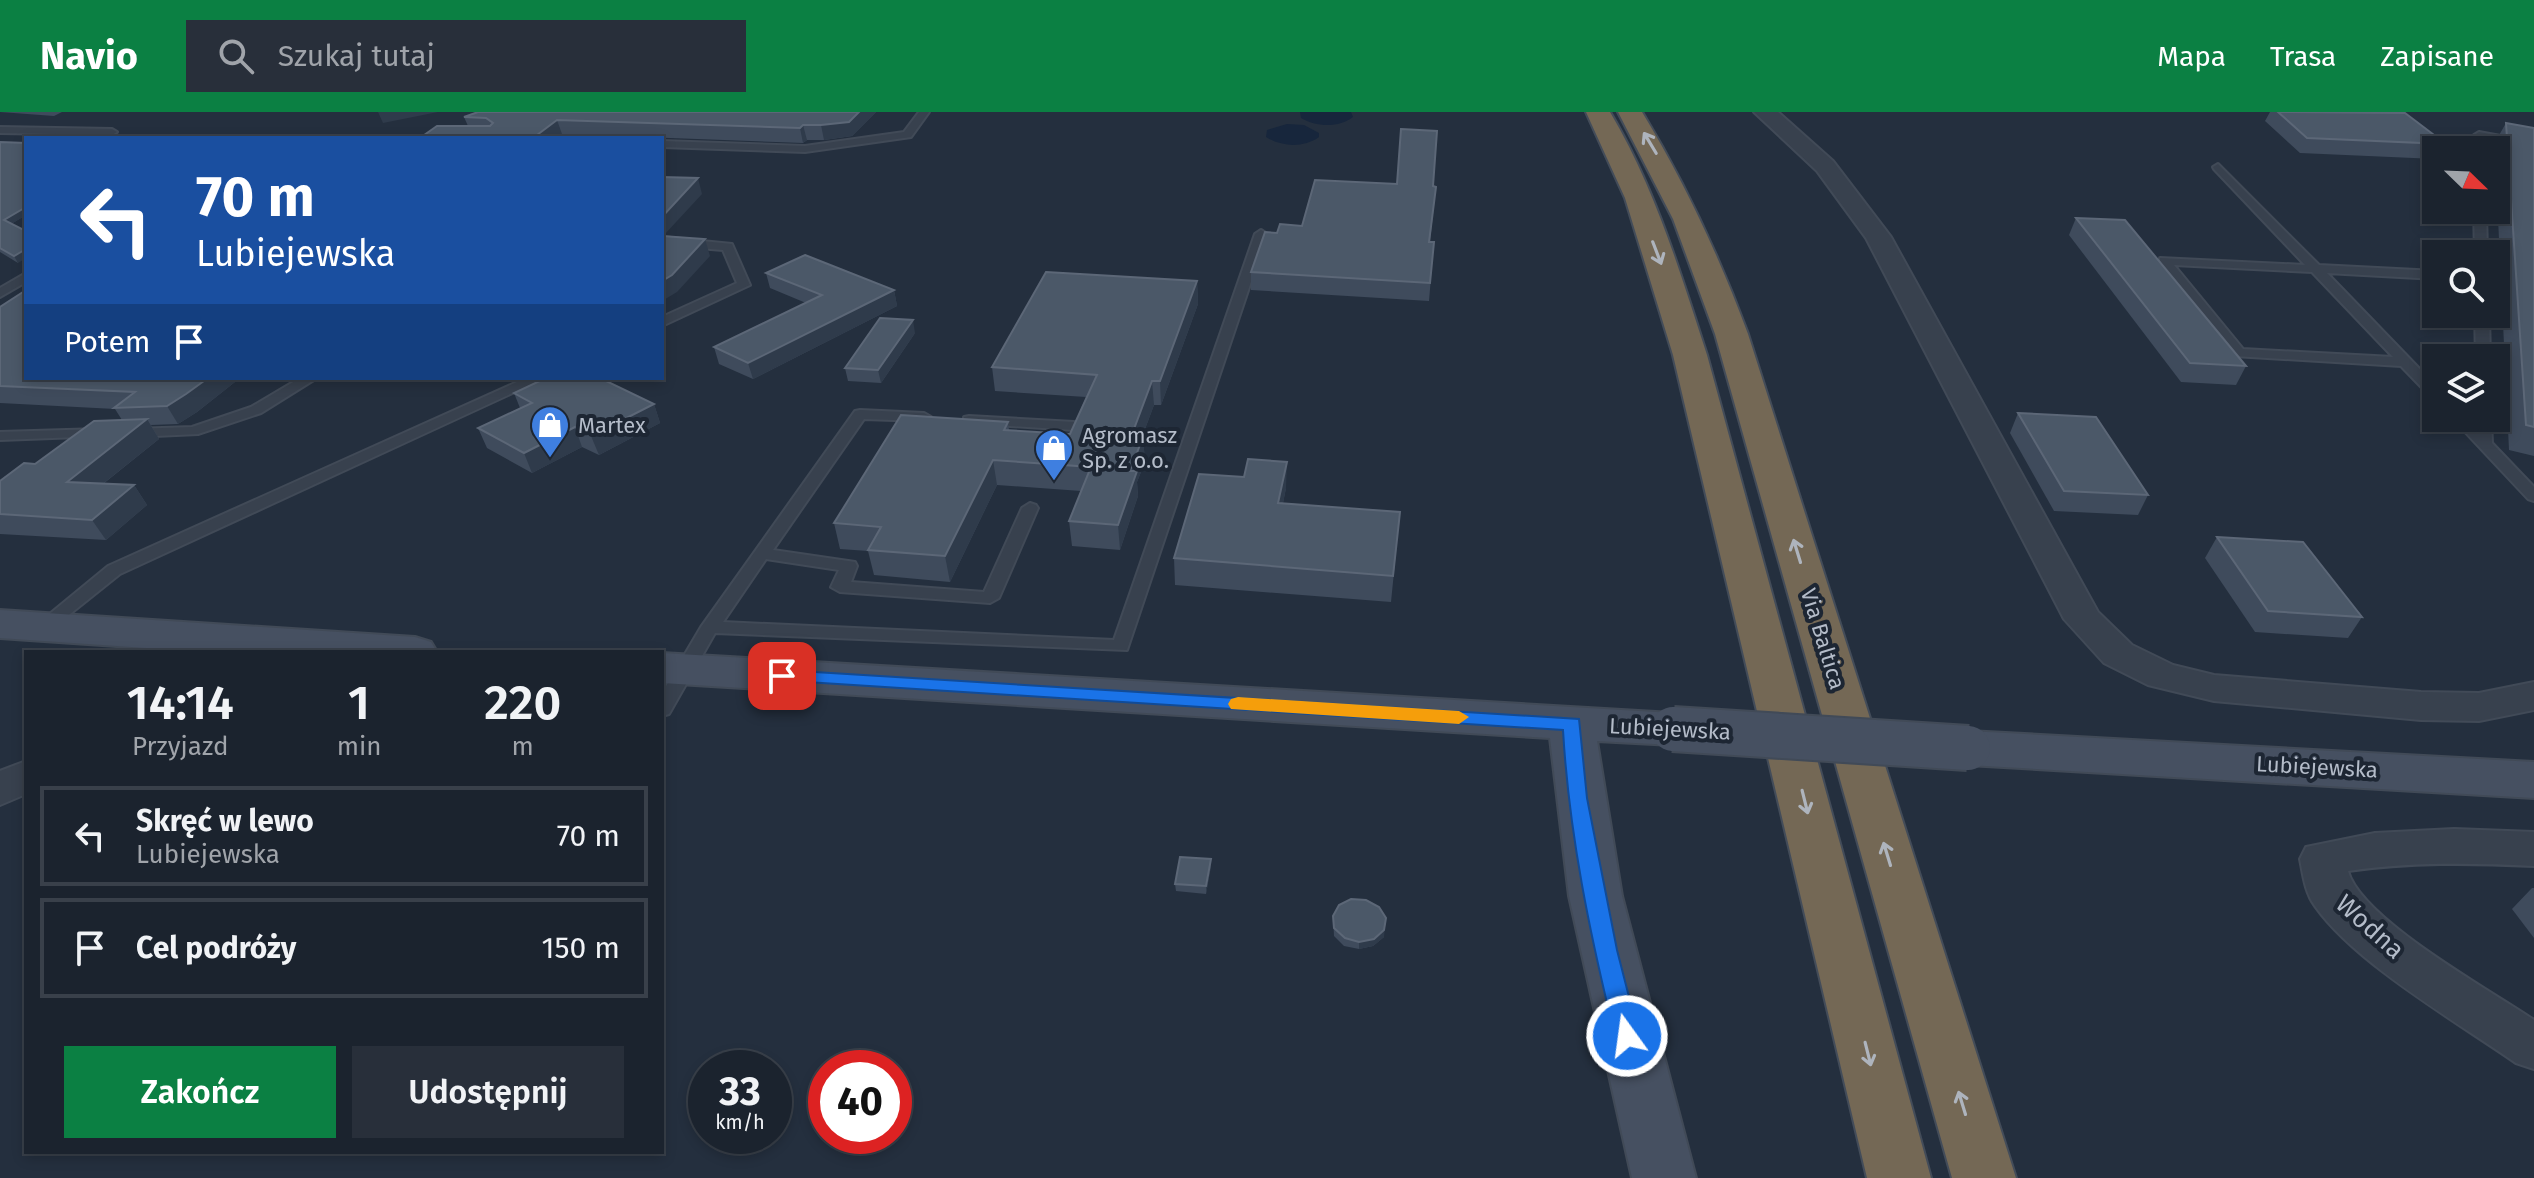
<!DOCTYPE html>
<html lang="pl">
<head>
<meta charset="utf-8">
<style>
  body { margin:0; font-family:"Fira Sans",sans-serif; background:#282f3a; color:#f1f3f6; height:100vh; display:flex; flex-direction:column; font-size:30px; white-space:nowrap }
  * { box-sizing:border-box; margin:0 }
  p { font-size:26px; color:#a0a4aa }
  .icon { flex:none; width:44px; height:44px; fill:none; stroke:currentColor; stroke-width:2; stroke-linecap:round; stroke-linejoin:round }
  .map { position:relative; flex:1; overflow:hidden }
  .details { position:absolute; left:24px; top:538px; width:640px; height:504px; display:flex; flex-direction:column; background:#1b232e; border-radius:0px; box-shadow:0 4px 12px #0003,0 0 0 2px #39404a }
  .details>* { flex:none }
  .top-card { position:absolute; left:24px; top:24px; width:640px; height:244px; border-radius:0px; box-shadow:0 4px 12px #0003,0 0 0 2px #39404a; background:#1a4fa0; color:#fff; overflow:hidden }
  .needle { width:52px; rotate:113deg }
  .buttons { position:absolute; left:2422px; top:24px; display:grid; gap:16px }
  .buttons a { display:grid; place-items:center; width:88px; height:88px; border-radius:0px; background:#1b232e; box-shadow:0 4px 12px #0003,0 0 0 2px #39404a; font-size:40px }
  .speed { position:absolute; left:688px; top:938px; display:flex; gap:16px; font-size:40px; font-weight:700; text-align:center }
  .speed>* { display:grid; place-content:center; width:104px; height:104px; border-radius:50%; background:#1b232e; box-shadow:0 4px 12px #0003,0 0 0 2px #39404a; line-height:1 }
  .speed small { font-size:20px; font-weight:400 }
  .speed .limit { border:12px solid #d22; background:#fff; color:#111 }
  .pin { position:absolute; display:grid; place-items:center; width:68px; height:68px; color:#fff; margin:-34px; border-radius:16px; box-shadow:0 4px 12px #0006 }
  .me { position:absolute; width:88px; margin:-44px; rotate:346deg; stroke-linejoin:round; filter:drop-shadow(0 0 6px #0008) }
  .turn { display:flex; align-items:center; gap:28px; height:168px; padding:0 40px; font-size:36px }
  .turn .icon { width:104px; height:104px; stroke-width:2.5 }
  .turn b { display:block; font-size:56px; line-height:68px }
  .then { display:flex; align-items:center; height:76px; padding:0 40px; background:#0003; gap:16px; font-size:30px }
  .eta { display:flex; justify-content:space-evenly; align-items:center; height:136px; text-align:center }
  .eta b { font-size:48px; font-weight:600; line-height:56px }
  .action { display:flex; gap:16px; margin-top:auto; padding:16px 40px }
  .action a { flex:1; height:92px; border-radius:0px; background:#0b8043; color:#fff; font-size:32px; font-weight:600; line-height:92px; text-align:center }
  .action a+a { background:#282f3a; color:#f1f3f6 }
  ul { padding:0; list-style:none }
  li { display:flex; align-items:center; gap:24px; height:100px; margin:0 16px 12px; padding:0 24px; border:4px solid #39404a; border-radius:0px }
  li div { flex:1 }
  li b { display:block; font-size:30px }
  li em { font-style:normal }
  header { display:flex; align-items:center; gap:48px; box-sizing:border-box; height:112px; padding:0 40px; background:#0b8043; color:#fff }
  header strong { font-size:38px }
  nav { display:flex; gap:44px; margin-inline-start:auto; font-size:28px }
  .search { width:560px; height:72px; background:#282f3a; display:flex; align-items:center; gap:20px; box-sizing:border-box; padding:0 28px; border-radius:0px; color:#a0a4aa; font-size:30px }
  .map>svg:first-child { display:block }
  .water { fill:#17263c }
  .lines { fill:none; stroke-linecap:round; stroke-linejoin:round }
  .lane-casing { stroke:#414a57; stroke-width:4 }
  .street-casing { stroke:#414a57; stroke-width:4 }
  .secondary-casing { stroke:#414a57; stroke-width:4 }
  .highway-casing { stroke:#434c59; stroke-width:4 }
  .lane { fill:#38414e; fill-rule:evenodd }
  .street { fill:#38414e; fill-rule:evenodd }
  .secondary { fill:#465061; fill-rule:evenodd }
  .highway { fill:#746855; fill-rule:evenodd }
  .secondary-bridge-casing { stroke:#414a57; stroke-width:48; stroke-linecap:butt }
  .secondary-bridge { stroke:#465061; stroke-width:44 }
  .wall { fill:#3f4b5c }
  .shaded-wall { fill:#2f3b4b }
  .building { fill:#4b5868; stroke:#5c6777; stroke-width:2 }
  .oneway { stroke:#aeb4bd }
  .route { fill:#1a73e8; stroke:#114b97; stroke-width:2 }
  .slow { fill:#f59e0b }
  .labels { text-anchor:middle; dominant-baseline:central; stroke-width:8; stroke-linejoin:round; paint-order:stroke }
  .poi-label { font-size:22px; fill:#b4bcc9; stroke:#1d2633; text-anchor:start }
  .street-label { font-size:22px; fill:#b4bcc9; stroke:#1d2633 }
  .near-street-label { font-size:26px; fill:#b4bcc9; stroke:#1d2633 }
</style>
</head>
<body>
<header>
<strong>Navio</strong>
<div class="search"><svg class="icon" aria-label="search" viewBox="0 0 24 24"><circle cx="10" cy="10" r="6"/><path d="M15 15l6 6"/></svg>Szukaj tutaj</div>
<nav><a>Mapa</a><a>Trasa</a><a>Zapisane</a></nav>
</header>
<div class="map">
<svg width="2534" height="1066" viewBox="0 0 2534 1066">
  <rect width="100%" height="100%" fill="#242f3e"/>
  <g class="water">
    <path d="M1300,0H1351L1353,5C1339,16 1316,15 1301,6Z"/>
    <path d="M1287,12L1304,13L1319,21V25C1304,36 1281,35 1266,25L1267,18Z"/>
  </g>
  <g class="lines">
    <defs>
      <g id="lane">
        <path d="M919,0H929L911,25L805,40L662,35V29L805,34L904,20Z"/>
        <path d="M0,15L112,17L117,20L112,23L0,21Z"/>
        <path d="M2479,20L2534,30V36L2485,27V38H2475L2474,23Z"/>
        <path d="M2218,52L2319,153L2436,159V167L2327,161L2436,274V286L2431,285L2401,254L2234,244L2160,152V146L2305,153L2214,57L2213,55ZM2174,153L2312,160L2393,245L2243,237Z"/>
        <path d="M2474,98H2486L2487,142H2475Z"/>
        <path d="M1261,118L1267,122L1127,538L715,521L669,602L662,604V581L701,515L855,299L860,298L924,301L931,305L924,309L864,307L773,438L855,450L857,454L851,470L984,480L1022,396L1030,391L1036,393L1038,396L999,486L990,491L840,480L831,475L839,458L766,447L723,510L1114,528L1255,122Z"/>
        <path d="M662,125L732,132L750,173L662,214V205L737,171L723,138L662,133Z"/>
        <path d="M26,161V170L0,185V176Z"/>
        <path d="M2475,202H2489L2490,246H2476Z"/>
        <path d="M300,266H317L261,301L198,322L133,325L126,321L133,317L192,315L251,295Z"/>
        <path d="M526,266H545L120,462L50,518H38L35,514L108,454Z"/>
        <path d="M969,304L1074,310L1081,314L1074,318L964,311V305Z"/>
        <path d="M2452,306H2467L2477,316V306H2491L2492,331L2534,375V389L2528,387Z"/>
        <path d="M100,317L105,318V324L0,328V320Z"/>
      </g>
      <g id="street">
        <path d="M1754,0H1778L1833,49L1891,125L2098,500L2132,533L2173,553L2214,563L2421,580L2479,581L2534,570V598L2479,609L2421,608L2214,589L2148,573L2104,551L2064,507L1866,126L1817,59Z"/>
        <path d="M26,649V682L0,693V659Z"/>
        <path d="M2454,717L2534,720V754C2471,751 2410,750 2348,759C2361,807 2490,878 2534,908V957L2516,951C2457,910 2355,851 2315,794C2305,781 2303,762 2300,747L2306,735L2375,721Z"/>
      </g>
      <g id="secondary">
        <path d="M0,498L415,525L431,530L437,540H204L0,526Z"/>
        <path d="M662,541L1673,601L1690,605L1697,617L1690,629L1673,633L1597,629L1622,784L1696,1066H1632L1569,784L1550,626L662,571Z"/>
        <path d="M1968,619L2534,650V686L1968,653L1951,648L1944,636L1951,624Z"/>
      </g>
      <g id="highway">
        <path d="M1586,0H1610C1655,76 1680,160 1707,243L1931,1066H1867L1673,243L1625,86Z"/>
        <path d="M1618,0H1642C1685,71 1719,144 1748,222L2016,1066H1952L1715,222L1673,107Z"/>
      </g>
    </defs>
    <use href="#lane" class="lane-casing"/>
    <use href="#street" class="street-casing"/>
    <use href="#secondary" class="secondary-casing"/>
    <use href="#highway" class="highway-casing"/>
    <use href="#lane" class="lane"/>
    <use href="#street" class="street"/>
    <use href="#secondary" class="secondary"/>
    <use href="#highway" class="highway"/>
    <defs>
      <path id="secondary-bridge" d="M1673,617L1968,636"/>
    </defs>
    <use href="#secondary-bridge" class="secondary-bridge-casing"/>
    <use href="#secondary-bridge" class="secondary-bridge"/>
  </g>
  <g class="wall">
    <path d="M0,0H62L54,4Z"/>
    <path d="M876,0L852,24L824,28H807L803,31L562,22L557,26H420L468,14L464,5Z"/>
    <path d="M2270,0H2391L2446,32L2443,38H2436V47L2300,41L2265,9Z"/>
    <path d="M2506,11L2534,16V344L2509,338L2496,64V38H2495L2494,32Z"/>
    <path d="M0,30L26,31V103L11,112L18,151L0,140Z"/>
    <path d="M1433,74L1436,75L1430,130H1434L1429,189L1251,178V160L1302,114Z"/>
    <path d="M2076,106L2246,254L2236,273L2181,270L2069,123Z"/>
    <path d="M766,161L894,178L897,194L753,267L719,252L714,235L806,191L770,176Z"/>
    <path d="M1197,169L1198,192L1161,293H1154L1142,325H1143L1145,350L1137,370L1138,384L1120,438L1072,434L1069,409L1081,379L997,373L950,470L874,463L868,439L840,437L834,411L1008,310L1009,318L1070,322L1086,285L995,279L992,255Z"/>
    <path d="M0,195L26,266H240L197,300L178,312L151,313L159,327L103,372L134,373L147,393L106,428L0,422V369L122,308L115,297L0,291Z"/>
    <path d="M915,221L881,271L848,269L845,256Z"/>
    <path d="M514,281L654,292L660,311L599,343L582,335L532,361L487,336L478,316L520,296Z"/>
    <path d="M2018,301L2148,383L2138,403L2054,399L2010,321Z"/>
    <path d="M1286,376L1283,391L1400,400L1391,490L1175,473L1174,446Z"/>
    <path d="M2217,425L2362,505L2348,526L2255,520L2205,446Z"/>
    <path d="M1211,754L1206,782L1176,779L1175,772Z"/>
    <path d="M2532,776H2534V826L2512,797Z"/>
    <path d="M1333,804L1384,825L1373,834L1359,837L1344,834L1334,824Z"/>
  </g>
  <g class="shaded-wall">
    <path d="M378,0H438L383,11Z"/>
    <path d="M859,0H876L852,24L824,28L821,13Z"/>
    <path d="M557,8L562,22L557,26H533Z"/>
    <path d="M803,13L807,28L803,31L800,16Z"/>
    <path d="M698,66L702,82L665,122L662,123V105Z"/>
    <path d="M26,95V103L8,114L4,108Z"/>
    <path d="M705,127L710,144L677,180L662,189V169Z"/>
    <path d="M26,137V146L18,151L14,144Z"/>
    <path d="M1197,169L1198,192L1161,293L1160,269Z"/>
    <path d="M894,178L897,194L753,267L748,251Z"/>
    <path d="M913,208L915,221L881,271L878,258Z"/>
    <path d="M208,266H240L197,300L178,312L167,294Z"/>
    <path d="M1152,269L1154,293L1133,349L1131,325Z"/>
    <path d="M654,292L660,311L599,343L591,324Z"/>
    <path d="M147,307L159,327L80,390L67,370Z"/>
    <path d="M575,315L582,335L532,361L524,341Z"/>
    <path d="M1143,325L1145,350L1137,370L1138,384L1120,438L1118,413L1130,359Z"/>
    <path d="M993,348L997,373L950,470L945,444Z"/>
    <path d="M1287,350L1286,376L1278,416V391Z"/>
    <path d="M134,373L147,393L106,428L92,408Z"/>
    <path d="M1211,747V754L1206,782V774Z"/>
    <path d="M1386,806L1384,825L1373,834L1359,837V830Z"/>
  </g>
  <g class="building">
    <path d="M478,0H859L849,10L821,13H803L800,16L557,8L533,26H420L437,14H490L493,11L486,6L464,5Z"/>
    <path d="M2278,0L2405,1L2446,32L2307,26Z"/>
    <path d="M2506,11L2534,16V315L2526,313Z"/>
    <path d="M1401,17L1437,19L1433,74L1436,75L1429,130H1434L1430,171L1251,160L1265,120L1277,121L1280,112L1302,114L1315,68L1397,72Z"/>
    <path d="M0,30L26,31V95L4,108L26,119V137L14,144L0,136Z"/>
    <path d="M662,65L698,66L662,105Z"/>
    <path d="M2076,106L2125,108L2246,254L2190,251Z"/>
    <path d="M662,124L705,127L672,163L662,169Z"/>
    <path d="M805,143L894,178L748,251L714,235L822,183L766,161Z"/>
    <path d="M1046,160L1197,169L1160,269H1152L1131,325H1143L1130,359H1137L1118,413L1069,409L1091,355L993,348L945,444L868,438L881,415L834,411L901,303L1008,310L1004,318L1070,322L1097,263L992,255Z"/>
    <path d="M26,178V266H208L186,282L167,294L114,296L135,280L0,274V195Z"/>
    <path d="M880,206L913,208L878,258L845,256Z"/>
    <path d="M546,266H600L654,292L591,324L575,315L524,341L478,316L532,291L514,281Z"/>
    <path d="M2018,301L2096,305L2148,383L2064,379Z"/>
    <path d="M147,307L67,370L134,373L92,408L0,402V369L24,351L35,352L94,309Z"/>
    <path d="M1248,347L1287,350L1278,391L1400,400L1393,464L1174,446L1199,362L1244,365Z"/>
    <path d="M2217,425L2303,430L2362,505L2268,499Z"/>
    <path d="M1180,745L1211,747L1206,774L1175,772Z"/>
    <path d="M1351,787L1366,788L1379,795L1386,806L1384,818L1374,827L1359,830L1345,826L1334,816L1333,804L1339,793Z"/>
  </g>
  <defs><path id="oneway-shaft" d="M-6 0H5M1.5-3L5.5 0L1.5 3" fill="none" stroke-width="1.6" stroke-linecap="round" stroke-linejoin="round" transform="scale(2)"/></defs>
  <g class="oneway">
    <use href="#oneway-shaft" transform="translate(1650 31) rotate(-121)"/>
    <use href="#oneway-shaft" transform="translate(1657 141) rotate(69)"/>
    <use href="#oneway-shaft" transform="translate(1797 439) rotate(-107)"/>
    <use href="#oneway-shaft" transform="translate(1805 690) rotate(76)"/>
    <use href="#oneway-shaft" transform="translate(1887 742) rotate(-107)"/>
    <use href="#oneway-shaft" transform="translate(1868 942) rotate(76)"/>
    <use href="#oneway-shaft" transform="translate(1962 991) rotate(-107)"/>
  </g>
  <path class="route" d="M782,558L1579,607L1587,686L1617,838L1639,924L1636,931L1627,934L1619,931L1615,924C1590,823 1569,722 1563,618L775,568L772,564Z"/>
  <path class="slow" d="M1238,585L1459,599L1469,605L1459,612L1231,597L1228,592L1231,587Z"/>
  <defs>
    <symbol id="shop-pin" viewBox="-11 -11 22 30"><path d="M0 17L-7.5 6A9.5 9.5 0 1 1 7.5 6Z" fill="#3f7fe0" stroke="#1d2633"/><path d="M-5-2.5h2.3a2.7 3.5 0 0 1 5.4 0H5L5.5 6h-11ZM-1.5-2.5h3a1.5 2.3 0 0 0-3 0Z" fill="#fff"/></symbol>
  </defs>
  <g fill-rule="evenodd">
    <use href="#shop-pin" x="528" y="291" width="44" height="60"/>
    <use href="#shop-pin" x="1032" y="314" width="44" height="60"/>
  </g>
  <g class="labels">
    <g class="poi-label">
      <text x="578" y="313">Martex</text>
      <text x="1082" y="323">Agromasz<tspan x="1082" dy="25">Sp. z o.o.</tspan></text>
    </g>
    <g class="street-label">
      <text transform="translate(1823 527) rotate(73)">Via Baltica</text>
      <text transform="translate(1670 617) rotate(3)">Lubiejewska</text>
      <text transform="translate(2317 655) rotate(3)">Lubiejewska</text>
    </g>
    <g class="near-street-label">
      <text transform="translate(2370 815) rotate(42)">Wodna</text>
    </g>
  </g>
</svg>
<div class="buttons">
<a><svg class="needle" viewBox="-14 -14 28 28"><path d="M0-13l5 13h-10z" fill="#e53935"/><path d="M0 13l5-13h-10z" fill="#a0a4aa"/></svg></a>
<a><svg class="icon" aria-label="search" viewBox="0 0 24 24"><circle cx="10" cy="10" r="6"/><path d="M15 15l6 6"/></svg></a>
<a><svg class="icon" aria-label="layers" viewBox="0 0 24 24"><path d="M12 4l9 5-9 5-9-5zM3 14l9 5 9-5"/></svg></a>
</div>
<div class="speed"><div>33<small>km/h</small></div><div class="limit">40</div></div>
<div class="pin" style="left:782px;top:564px;background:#d93025"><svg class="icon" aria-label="arrive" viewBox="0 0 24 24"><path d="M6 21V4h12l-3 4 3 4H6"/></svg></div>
<svg class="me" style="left:1627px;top:924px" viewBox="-20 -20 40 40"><circle r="17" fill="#1a73e8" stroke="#fff" stroke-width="3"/><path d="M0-11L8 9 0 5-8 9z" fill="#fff"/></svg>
<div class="top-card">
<div class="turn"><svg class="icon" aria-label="left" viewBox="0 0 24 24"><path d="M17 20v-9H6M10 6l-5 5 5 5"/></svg><div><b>70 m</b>Lubiejewska</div></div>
<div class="then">Potem<svg class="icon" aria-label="arrive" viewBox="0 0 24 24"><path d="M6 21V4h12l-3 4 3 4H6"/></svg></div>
</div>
<section class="details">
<div class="eta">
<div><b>14:14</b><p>Przyjazd</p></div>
<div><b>1</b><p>min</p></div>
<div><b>220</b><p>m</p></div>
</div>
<ul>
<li><svg class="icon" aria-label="left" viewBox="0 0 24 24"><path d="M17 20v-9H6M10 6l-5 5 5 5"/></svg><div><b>Skręć w lewo</b><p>Lubiejewska</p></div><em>70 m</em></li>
<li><svg class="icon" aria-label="arrive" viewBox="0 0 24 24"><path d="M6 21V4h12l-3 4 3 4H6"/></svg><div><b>Cel podróży</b></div><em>150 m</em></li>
</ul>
<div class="action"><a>Zakończ</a><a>Udostępnij</a></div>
</section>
</div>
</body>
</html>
